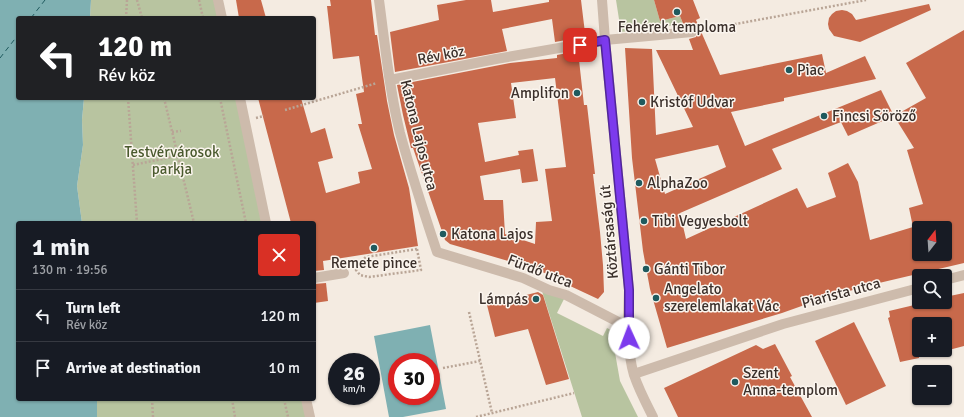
<!DOCTYPE html>
<html lang="en">
<head>
<meta charset="utf-8">
<style>
  body { margin:0; font-family:Signika,sans-serif; background:#20242c; color:#f1f3f6; height:100vh; display:flex; flex-direction:column; font-size:15px; white-space:nowrap }
  * { box-sizing:border-box; margin:0 }
  p { font-size:13px; color:#9ea1a6 }
  .icon { flex:none; width:22px; height:22px; fill:none; stroke:currentColor; stroke-width:2; stroke-linecap:round; stroke-linejoin:round }
  .map { position:relative; flex:1; overflow:hidden }
  .side { position:absolute; left:16px; top:221px; width:300px; height:180px; display:flex; flex-direction:column; background:#171b24; border-radius:4px; box-shadow:0 1px 3px #0004 }
  .side>* { flex:none }
  .top-card { position:absolute; left:16px; top:16px; width:300px; height:84px; border-radius:4px; box-shadow:0 1px 3px #0004; background:#202124; color:#fff; overflow:hidden }
  .needle { width:26px; rotate:17deg }
  .controls { position:absolute; left:912px; top:221px; display:grid; gap:8px }
  .controls a { display:grid; place-items:center; width:40px; height:40px; border-radius:4px; background:#171b24; box-shadow:0 1px 3px #0004; font-size:20px }
  .speed { position:absolute; left:328px; top:353px; display:flex; gap:8px; font-size:20px; font-weight:700; text-align:center }
  .speed>* { display:grid; place-content:center; width:52px; height:52px; border-radius:50%; background:#171b24; box-shadow:0 1px 3px #0004; line-height:1 }
  .speed small { font-size:10px; font-weight:400 }
  .speed .limit { border:6px solid #d22; background:#fff; color:#111 }
  .pin { position:absolute; display:grid; place-items:center; width:34px; height:34px; color:#fff; margin:-17px; border-radius:8px; box-shadow:0 2px 6px #0006 }
  .me { position:absolute; width:44px; margin:-22px; rotate:358deg; stroke-linejoin:round; filter:drop-shadow(0 0 3px #0008) }
  .turn { display:flex; align-items:center; gap:14px; height:84px; padding:0 16px; font-size:18px }
  .turn .icon { width:52px; height:52px; stroke-width:2.5 }
  .turn b { display:block; font-size:28px; line-height:34px }
  .round { display:grid; place-items:center; flex:none; width:42px; height:42px; border-radius:4px; background:#20242c }
  .headline { display:flex; align-items:center; justify-content:space-between; height:68px; padding:0 16px }
  h1 { font-size:24px; font-weight:800; line-height:30px }
  ul { padding:0; list-style:none }
  li { display:flex; align-items:center; gap:12px; height:52px; padding:0 16px; border-top:1px solid #363941 }
  li div { flex:1 }
  li b { display:block; font-size:15px }
  li em { font-style:normal }
  .map>svg:first-child { display:block }
  .green { fill:#b8c4a0 }
  .water { fill:#7fb0b2; fill-rule:evenodd }
  .lines { fill:none; stroke-linecap:round; stroke-linejoin:round }
  .ferry { stroke:#1f5a5e; stroke-width:1; stroke-dasharray:5 4; stroke-linecap:butt }
  .building { fill:#c8694b; fill-rule:evenodd }
  .path { stroke:#b9a596; stroke-width:2.5; stroke-dasharray:2 2; stroke-linecap:butt }
  .pedestrian { stroke:#cdbbac; stroke-width:10 }
  .minor { stroke:#cdbbac; stroke-width:10 }
  .route-casing { stroke:#51269a; stroke-width:10 }
  .route { stroke:#7c3aed; stroke-width:7 }
  .poi-dot { fill:#1f5a5e; stroke:#fbf5ee; stroke-width:1.5 }
  .labels { text-anchor:middle; dominant-baseline:central; stroke-width:3; stroke-linejoin:round; paint-order:stroke }
  .poi-label { font-size:15px; fill:#3b302b; stroke:#fbf5ee; text-anchor:start }
  .street-label { font-size:15px; fill:#3b302b; stroke:#fbf5ee }
  .park-label { font-size:15px; fill:#4a5a2e; stroke:#fbf5ee }
</style>
</head>
<body>
<div class="map">
<svg width="964" height="417" viewBox="0 0 964 417">
  <rect width="100%" height="100%" fill="#f4ebe1"/>
  <g class="green">
    <path d="M91,0H218L222,18H90Z"/>
    <path d="M616,0H654L660,21L680,16L683,24L621,32Z"/>
    <path d="M84,98H240L266,223H82L77,186L83,145L82,120Z"/>
    <path d="M542,291L566,295L557,313L603,336L607,328L611,330L620,381L638,417H582Z"/>
    <path d="M97,399H306L310,417H97Z"/>
  </g>
  <g class="water">
    <path d="M0,0H91L90,18H18V98H84L82,120L83,145L77,186L82,223H18V399H97V417H0Z"/>
    <path d="M430,325L446,409L403,417H389L374,336ZM397,362H431V396H397Z"/>
  </g>
  <g class="lines">
    <g class="ferry">
      <path d="M31,18L45,0"/>
      <path d="M0,58L18,35"/>
    </g>
  </g>
  <g class="building">
    <path d="M236,0H261L266,18H239Z"/>
    <path d="M330,0H371L375,35H377L387,101L394,135L409,188L418,246L323,261L324,270L314,271V223H291L258,98H301L311,133L325,128L333,158L318,162L326,193L360,183L358,172L372,169L358,124H362L356,94L364,92L359,56L333,59L327,6H331Z"/>
    <path d="M466,0H491L493,12L549,2V0H581L585,33L576,35L577,38L555,42L552,19L502,29L507,51L395,72L390,32L439,20L437,5Z"/>
    <path d="M654,0H693L700,18L696,20L720,75L822,54L826,73L865,56L876,79L784,98V101L731,112L745,146L881,90L894,116L926,98L906,63L964,30V263L879,283L827,297L782,313L667,348L650,289L643,251L632,158L625,48L652,49L656,135L693,127L656,50H693L689,39L696,37L698,32L697,29L694,26H684L680,16L660,21ZM894,116L914,148L907,150L923,204L909,208L913,227L870,240L858,182L848,163L828,173L836,197L807,208L797,188L686,239L680,213L782,169L772,149L841,122L848,136ZM718,145L726,167L665,194L655,159ZM919,228H945V254H919Z"/>
    <path d="M929,4L931,10L860,42L834,36L829,29L828,24L829,18L832,14L836,11L842,10L847,11L852,14L856,20Z"/>
    <path d="M578,51L584,105H587L595,174H593L600,232L603,265L604,292L598,299L568,285L571,284L535,269L536,271L522,265L450,244L445,240L413,148H411L403,115L397,85L510,63L557,58V55ZM555,78L566,167L545,169L552,221L536,222L535,244L505,234L503,200H484L480,176L520,169L522,183L538,181L533,149L518,151L519,155L485,162L478,123L516,118L511,83Z"/>
    <path d="M326,283L328,301L314,303V284Z"/>
    <path d="M538,292L543,295L569,379L546,385L528,329L495,337L487,305Z"/>
    <path d="M964,293V346L945,351V324H919V358L900,362L888,318L890,317L889,311L927,302H945V297Z"/>
    <path d="M854,322L886,386L846,405L815,341Z"/>
    <path d="M775,344L792,376L790,377L812,417H678L664,388L756,345L763,349Z"/>
  </g>
  <g class="lines">
    <g class="path">
      <path d="M137,0L142,18"/>
      <path d="M199,0L203,18"/>
      <path d="M126,18L127,0"/>
      <path d="M703,30L866,0"/>
      <path d="M128,98L137,223"/>
      <path d="M164,98L194,223"/>
      <path d="M220,98L246,223"/>
      <path d="M285,110L377,83"/>
      <path d="M256,118L264,116"/>
      <path d="M172,132L181,131"/>
      <path d="M133,165L177,156"/>
      <path d="M417,249L421,270L369,277L360,275L356,270L358,264L366,257Z"/>
      <path d="M469,312L492,413"/>
      <path d="M443,368L480,361"/>
      <path d="M152,399L153,417"/>
      <path d="M232,399L235,417"/>
      <path d="M284,399L288,417"/>
      <path d="M476,417L574,393"/>
    </g>
    <path class="pedestrian" d="M602,0L605,40"/>
    <g class="minor">
      <path d="M218,0L222,18"/>
      <path d="M379,0C385,44 389,89 400,133C411,173 424,213 437,252L523,278L549,290L566,295L628,327"/>
      <path d="M605,40L629,290C628,318 626,348 634,375C639,390 646,403 653,417"/>
      <path d="M390,80L496,59L605,40L692,32"/>
      <path d="M240,98L266,223"/>
      <path d="M314,278L344,273"/>
      <path d="M945,280L964,275"/>
      <path d="M634,374L783,324L919,288"/>
      <path d="M306,399L310,417"/>
    </g>
  </g>
  <g class="lines">
    <defs>
      <path id="route" d="M580,45L605,40L629,290V338"/>
    </defs>
    <use href="#route" class="route-casing"/>
    <use href="#route" class="route"/>
  </g>
  <g class="poi-dot">
    <circle cx="677" cy="12" r="4"/>
    <circle cx="789" cy="70" r="4"/>
    <circle cx="577" cy="93" r="4"/>
    <circle cx="642" cy="102" r="4"/>
    <circle cx="824" cy="116" r="4"/>
    <circle cx="639" cy="183" r="4"/>
    <circle cx="644" cy="221" r="4"/>
    <circle cx="443" cy="234" r="4"/>
    <circle cx="374" cy="248" r="4"/>
    <circle cx="646" cy="269" r="4"/>
    <circle cx="656" cy="298" r="4"/>
    <circle cx="536" cy="299" r="4"/>
    <circle cx="735" cy="382" r="4"/>
  </g>
  <g class="labels">
    <g class="poi-label">
      <text x="677" y="27" text-anchor="middle">Fehérek temploma</text>
      <text x="797" y="70">Piac</text>
      <text x="569" y="93" text-anchor="end">Amplifon</text>
      <text x="650" y="102">Kristóf Udvar</text>
      <text x="832" y="116">Fincsi Söröző</text>
      <text x="647" y="183">AlphaZoo</text>
      <text x="652" y="221">Tibi Vegyesbolt</text>
      <text x="451" y="234">Katona Lajos</text>
      <text x="374" y="263" text-anchor="middle">Remete pince</text>
      <text x="654" y="269">Gánti Tibor</text>
      <text x="664" y="289">Angelato<tspan x="664" dy="17">szerelemlakat Vác</tspan></text>
      <text x="528" y="299" text-anchor="end">Lámpás</text>
      <text x="743" y="373">Szent<tspan x="743" dy="17">Anna-templom</tspan></text>
    </g>
    <g class="street-label">
      <text transform="translate(441 55) rotate(-11)">Rév köz</text>
      <text transform="translate(419 135) rotate(76)">Katona Lajos utca</text>
      <text transform="translate(609 232) rotate(-95)">Köztársaság út</text>
      <text transform="translate(540 271) rotate(21)">Fürdő utca</text>
      <text transform="translate(841 293) rotate(-15)">Piarista utca</text>
    </g>
    <g class="park-label">
      <text x="172" y="152">Testvérvárosok<tspan x="172" dy="17">parkja</tspan></text>
    </g>
  </g>
</svg>
<div class="controls">
<a><svg class="needle" viewBox="-14 -14 28 28"><path d="M0-13l5 13h-10z" fill="#e53935"/><path d="M0 13l5-13h-10z" fill="#9ea1a6"/></svg></a>
<a><svg class="icon" aria-label="search" viewBox="0 0 24 24"><circle cx="10" cy="10" r="6"/><path d="M15 15l6 6"/></svg></a>
<a>+</a>
<a>−</a>
</div>
<div class="speed"><div>26<small>km/h</small></div><div class="limit">30</div></div>
<div class="pin" style="left:580px;top:45px;background:#d93025"><svg class="icon" aria-label="arrive" viewBox="0 0 24 24"><path d="M6 21V4h12l-3 4 3 4H6"/></svg></div>
<svg class="me" style="left:629px;top:338px" viewBox="-20 -20 40 40"><circle r="19" fill="#fff"/><path d="M0-13L10 11 0 6-10 11z" fill="#7c3aed"/></svg>
<div class="top-card">
<div class="turn"><svg class="icon" aria-label="left" viewBox="0 0 24 24"><path d="M17 20v-9H6M10 6l-5 5 5 5"/></svg><div><b>120 m</b>Rév köz</div></div>
</div>
<section class="side">
<div class="headline"><div><h1>1 min</h1><p>130 m · 19:56</p></div><a class="round" style="background:#d93025;color:#fff"><svg class="icon" aria-label="close" viewBox="0 0 24 24"><path d="M6 6l12 12M18 6L6 18"/></svg></a></div>
<ul>
<li><svg class="icon" aria-label="left" viewBox="0 0 24 24"><path d="M17 20v-9H6M10 6l-5 5 5 5"/></svg><div><b>Turn left</b><p>Rév köz</p></div><em>120 m</em></li>
<li><svg class="icon" aria-label="arrive" viewBox="0 0 24 24"><path d="M6 21V4h12l-3 4 3 4H6"/></svg><div><b>Arrive at destination</b></div><em>10 m</em></li>
</ul>
</section>
</div>
</body>
</html>
